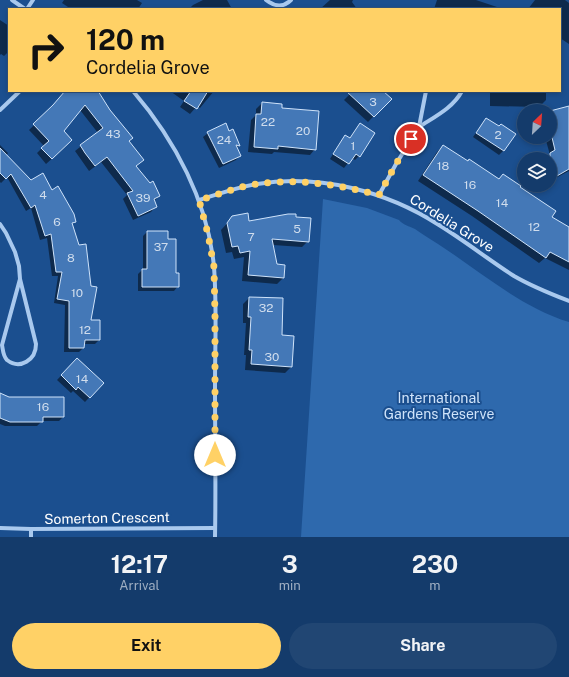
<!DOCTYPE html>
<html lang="en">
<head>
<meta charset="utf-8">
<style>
  body { margin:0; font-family:"Public Sans",sans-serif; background:#214673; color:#f1f3f6; height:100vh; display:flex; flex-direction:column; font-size:15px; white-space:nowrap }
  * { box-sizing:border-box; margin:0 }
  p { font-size:13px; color:#9dadc1 }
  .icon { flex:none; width:22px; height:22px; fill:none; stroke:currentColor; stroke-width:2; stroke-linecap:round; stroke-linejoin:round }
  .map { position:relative; height:537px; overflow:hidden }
  .details { display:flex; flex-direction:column; background:#143b6b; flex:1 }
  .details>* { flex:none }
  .guide { position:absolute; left:8px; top:8px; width:553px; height:84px; border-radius:0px; box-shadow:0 2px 6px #0003,0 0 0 1px #33557e; background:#ffd166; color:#111; overflow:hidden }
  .needle { width:26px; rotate:25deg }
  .fabs { position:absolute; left:517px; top:104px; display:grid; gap:8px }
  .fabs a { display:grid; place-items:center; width:40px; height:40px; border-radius:50%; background:#143b6b; box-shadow:0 2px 6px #0003,0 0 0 1px #33557e; font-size:20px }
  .pin { position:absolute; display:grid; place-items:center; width:34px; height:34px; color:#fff; margin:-17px; border:2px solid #fff; border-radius:50%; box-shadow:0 1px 4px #0007 }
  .me { position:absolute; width:44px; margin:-22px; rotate:0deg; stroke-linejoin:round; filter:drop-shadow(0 0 3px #0008) }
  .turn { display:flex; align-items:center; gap:14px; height:84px; padding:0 12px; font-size:18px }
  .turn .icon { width:52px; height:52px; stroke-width:2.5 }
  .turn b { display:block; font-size:28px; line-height:34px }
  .eta { display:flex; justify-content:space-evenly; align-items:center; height:68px; text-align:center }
  .eta b { font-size:24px; font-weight:700; line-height:28px }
  .primary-button { display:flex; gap:8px; margin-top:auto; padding:8px 12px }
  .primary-button a { flex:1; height:46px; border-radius:24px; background:#ffd166; color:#111; font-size:16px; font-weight:700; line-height:46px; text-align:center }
  .primary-button a+a { background:#214673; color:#f1f3f6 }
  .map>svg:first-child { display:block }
  .green { fill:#2e69ad }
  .shadow { fill:#0007 }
  .building { fill:#4478b7; stroke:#cfe3fa }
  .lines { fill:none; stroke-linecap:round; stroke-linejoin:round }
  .street { stroke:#a9c9ee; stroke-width:4 }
  .route { stroke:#ffd166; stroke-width:7; stroke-dasharray:0 12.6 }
  .labels { text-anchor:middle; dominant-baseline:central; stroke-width:4; stroke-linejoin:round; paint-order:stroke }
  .number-label { font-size:12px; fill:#d0dded }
  .street-label { font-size:14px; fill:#fff; stroke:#1b4f8f }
  .park-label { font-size:14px; fill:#cfe3fa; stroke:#1b4f8f }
</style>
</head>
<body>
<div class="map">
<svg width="569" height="537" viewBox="0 0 569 537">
  <rect width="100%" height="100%" fill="#1b4f8f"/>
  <path class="green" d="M323,199L367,208L399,220C403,225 409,226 415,229C422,234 430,239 438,244C480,271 520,307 569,322V537H301Z"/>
  <g class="shadow">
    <path d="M64,0H137L142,3L138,9H71L62,3Z"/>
    <path d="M203,0H227L232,9H189L193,5Z"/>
    <path d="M330,0H353L352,2L357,9H320Z"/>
    <path d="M437,0H476L500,8L434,9Z"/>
    <path d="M535,0H565L569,3V44L560,38V9H528Z"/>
    <path d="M0,20L9,26V51L4,56L1,54L0,55Z"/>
    <path d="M65,91H95L128,141L135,166L159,196L154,201L156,206L151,212L133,220L123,199L127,195L101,162L89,171L75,151L98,133L80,110L63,131L66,146L46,164L37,153L44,146L29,130L50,110Z"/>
    <path d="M170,91H214L200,108L197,106L190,114L180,107L184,101Z"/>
    <path d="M353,91H382L390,99L368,122L344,100Z"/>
    <path d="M490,91H546V100L539,107L490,106Z"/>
    <path d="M262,103L280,109L315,149L310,155L274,152L272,154L248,152L251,120L256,115V109Z"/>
    <path d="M569,107V171L550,181V159H542L550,155L545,137H550V112Z"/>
    <path d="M486,119L499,127L504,150L499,155L473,137Z"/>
    <path d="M360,124L359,156L355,160L352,158L344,168L330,159L341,141L345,137L349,139Z"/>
    <path d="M229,132L239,145L236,148L240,155L236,160L219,168L203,137L208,133Z"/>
    <path d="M0,145L8,153L6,156L31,181L52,191L75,221L71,225L90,320L99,340L95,344H84V347L79,352H64L65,305L54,303L58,276H52L47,238L40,240L31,208L26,211L7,177L1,183L0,182Z"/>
    <path d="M443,146L498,180L503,175L519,187L550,218L569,228V270L545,258L539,263L472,216L418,181L437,152Z"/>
    <path d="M233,217L248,222L295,218L308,241L302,247L273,245L276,265L284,277L277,284L242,281L244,257L234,259L232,252L226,253L221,230Z"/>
    <path d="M147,232L167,240L178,286L174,291H138V274L143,269V236Z"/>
    <path d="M249,298L281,336L291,367L285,373L245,370L246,355H244L246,323H243V304Z"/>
    <path d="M77,359L103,383L85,402L73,391L71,393L57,380Z"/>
    <path d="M0,394L9,398L63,417L59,421H42L37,426H5L0,424Z"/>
  </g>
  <g class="building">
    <path d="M65,91H98L110,110L133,138L129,141L144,160L136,166L150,183L153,181L160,196L154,199L157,207L138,216L127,193L133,191L107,157L95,166L85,153L80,145L103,128L85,105L64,131L72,140L52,159L41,148L49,141L33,124L53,105Z"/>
    <path d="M191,91H208L197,109L184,101Z"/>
    <path d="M346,91H383L392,99L374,117Z"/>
    <path d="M262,102L282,104V108L319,111L316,150L278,146V149L254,147L256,114H261Z"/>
    <path d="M569,106V169L550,180V153L555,150L550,129V111Z"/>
    <path d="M486,118L499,126L501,124L516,134L504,151L476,133Z"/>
    <path d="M226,123L229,131L233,129L240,146L236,145L241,156L223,164L207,132Z"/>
    <path d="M360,123L375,133L360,157L356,154L349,164L333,154L345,135L350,138Z"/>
    <path d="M443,145L468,161L469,159L499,179L503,174L521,186L520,187L556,211L552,217L569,227V262L550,252L546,258L478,211L423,175Z"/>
    <path d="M0,148L31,180L43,173L52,190L58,186L74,214L76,222L72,223L79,245L86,244L91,286L97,287L91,320H100V340H85L84,348H69V301L57,299L62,272H56L51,234L45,236L35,205L31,208L11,174L6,179L0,173Z"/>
    <path d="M248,213L249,221L288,214H296V217L311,218L309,242L272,239L277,264L285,265L284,278L248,275L250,251L240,253L238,246L232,247L227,223L232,216Z"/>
    <path d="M147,231H168V239H176V273H179V287H142V269H147Z"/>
    <path d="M249,297L283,298L282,335L294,336L292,367L251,364L252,350H249L251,317H248Z"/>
    <path d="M77,358L104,383L90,398L78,387L76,390L61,375Z"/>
    <path d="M0,393L9,397H64V417H43V422H10L0,418Z"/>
  </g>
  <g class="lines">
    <g class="street">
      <path d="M12,0L25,9"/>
      <path d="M266,0C275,7 283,8 291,0"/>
      <path d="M27,9L33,0"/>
      <path d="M133,91C175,140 208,202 214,267C217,306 215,346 215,385C215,436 216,487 215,537"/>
      <path d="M0,110L20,91"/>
      <path d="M419,127C434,117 453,108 462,91"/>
      <path d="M379,195L396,164L419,127L426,91"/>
      <path d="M199,200C218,194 238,187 257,184C320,174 386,191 439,225C465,241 489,260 514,276C531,286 551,294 569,301"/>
      <path d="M0,224L6,233L15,252L19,266L20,279L36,344C36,360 20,370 7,360C3,356 3,350 2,345L20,279"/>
      <path d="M0,528L31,529L215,528"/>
      <path d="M31,537V529"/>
    </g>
  </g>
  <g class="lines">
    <path class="route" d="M215,455V316L214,267L208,234L199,200C218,195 239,186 258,184C299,178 339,185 379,195L396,164L411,139"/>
  </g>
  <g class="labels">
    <g class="number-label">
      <text x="373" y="102">3</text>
      <text x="268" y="122">22</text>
      <text x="303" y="131">20</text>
      <text x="113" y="134">43</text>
      <text x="498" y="135">2</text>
      <text x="224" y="140">24</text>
      <text x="353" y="146">1</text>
      <text x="443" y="166">18</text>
      <text x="470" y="185">16</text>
      <text x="43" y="195">4</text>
      <text x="143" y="198">39</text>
      <text x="502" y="203">14</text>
      <text x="57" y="222">6</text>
      <text x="534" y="227">12</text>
      <text x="297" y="229">5</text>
      <text x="251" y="237">7</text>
      <text x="161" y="247">37</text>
      <text x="71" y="258">8</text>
      <text x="77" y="293">10</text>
      <text x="266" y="308">32</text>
      <text x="85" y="330">12</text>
      <text x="272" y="357">30</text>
      <text x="82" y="379">14</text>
      <text x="43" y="407">16</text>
    </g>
    <g class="street-label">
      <text transform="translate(452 223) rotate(32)">Cordelia Grove</text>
      <text transform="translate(107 518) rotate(-1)">Somerton Crescent</text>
    </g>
    <g class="park-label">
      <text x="439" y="398">International<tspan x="439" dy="16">Gardens Reserve</tspan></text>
    </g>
  </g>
</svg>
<div class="fabs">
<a><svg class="needle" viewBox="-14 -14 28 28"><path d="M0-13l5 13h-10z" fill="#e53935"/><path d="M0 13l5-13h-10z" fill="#9dadc1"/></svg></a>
<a><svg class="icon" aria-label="layers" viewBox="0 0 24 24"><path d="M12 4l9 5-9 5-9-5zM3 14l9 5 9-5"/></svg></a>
</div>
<div class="pin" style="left:411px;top:139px;background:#d93025"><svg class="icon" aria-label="arrive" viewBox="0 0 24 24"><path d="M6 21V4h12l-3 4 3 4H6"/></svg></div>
<svg class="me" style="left:215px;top:455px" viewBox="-20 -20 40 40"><circle r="19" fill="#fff"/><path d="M0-13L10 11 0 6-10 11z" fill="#ffd166"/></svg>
<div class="guide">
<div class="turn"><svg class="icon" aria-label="right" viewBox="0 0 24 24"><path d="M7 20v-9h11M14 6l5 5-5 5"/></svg><div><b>120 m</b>Cordelia Grove</div></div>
</div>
</div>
<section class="details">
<div class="eta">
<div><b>12:17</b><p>Arrival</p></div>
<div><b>3</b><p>min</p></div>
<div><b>230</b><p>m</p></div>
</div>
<div class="primary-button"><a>Exit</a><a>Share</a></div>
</section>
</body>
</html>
